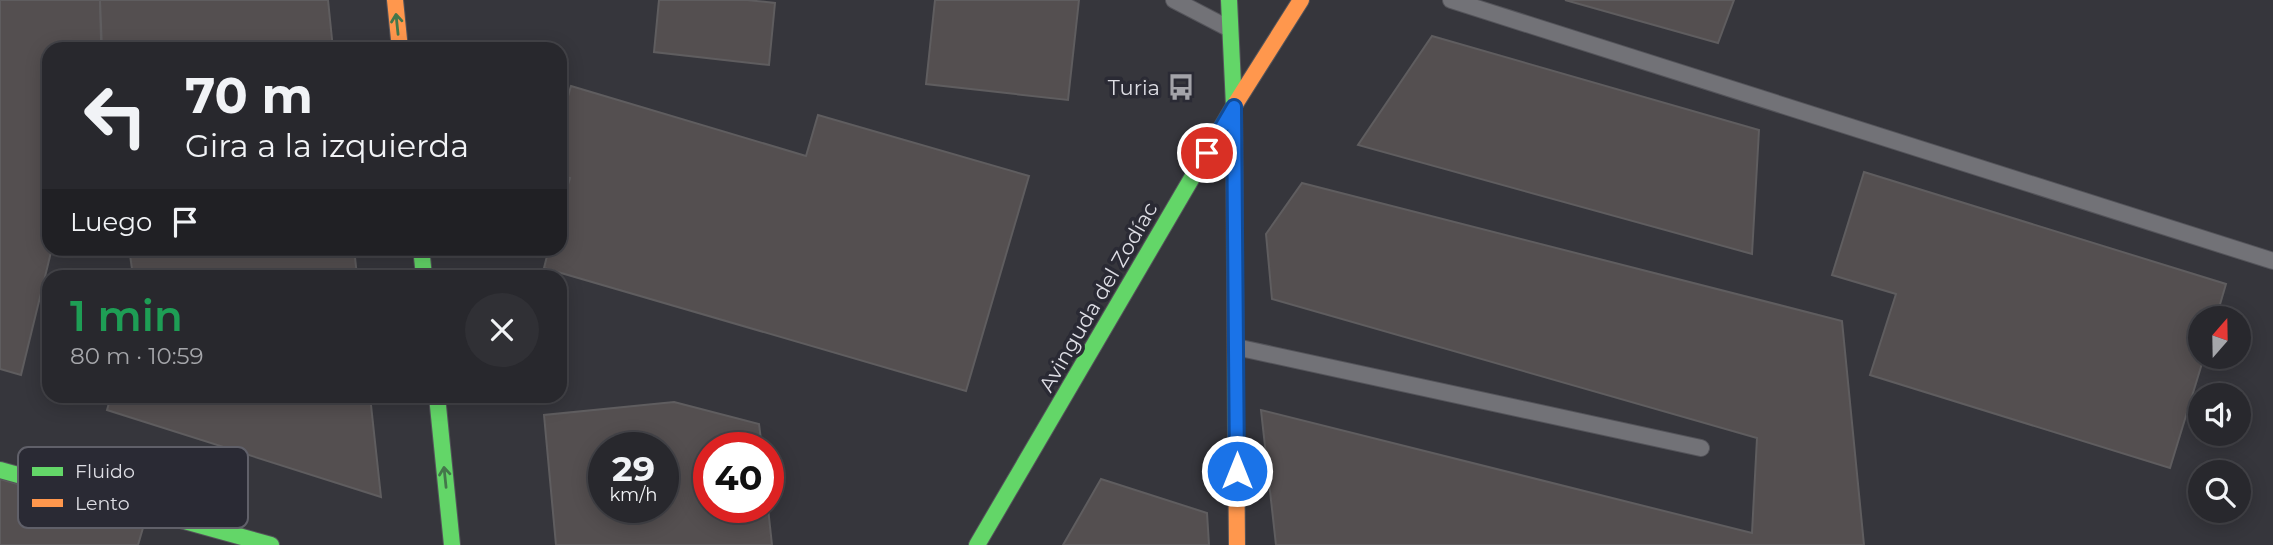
<!DOCTYPE html>
<html lang="es">
<head>
<meta charset="utf-8">
<style>
  body { margin:0; font-family:Montserrat,sans-serif; background:#303035; color:#f1f3f6; height:100vh; display:flex; flex-direction:column; font-size:26px; white-space:nowrap }
  * { box-sizing:border-box; margin:0 }
  p { font-size:23px; color:#a5a6aa }
  .icon { flex:none; width:38px; height:38px; fill:none; stroke:currentColor; stroke-width:2; stroke-linecap:round; stroke-linejoin:round }
  .map { position:relative; flex:1; overflow:hidden }
  .side { position:absolute; left:42px; top:270px; width:525px; height:133px; display:flex; flex-direction:column; background:#28282d; border-radius:21px; box-shadow:0 4px 18px #0003,0 0 0 2px #444449 }
  .side>* { flex:none }
  .banner { position:absolute; left:42px; top:42px; width:525px; height:214px; border-radius:21px; box-shadow:0 4px 18px #0003,0 0 0 2px #444449; background:#28282d; color:#f1f3f6; overflow:hidden }
  .needle { width:46px; rotate:20deg }
  .buttons { position:absolute; left:2188px; top:306px; display:grid; gap:14px }
  .buttons a { display:grid; place-items:center; width:63px; height:63px; border-radius:50%; background:#28282d; box-shadow:0 4px 18px #0003,0 0 0 2px #444449; font-size:35px }
  .speed { position:absolute; left:588px; top:432px; display:flex; gap:14px; font-size:35px; font-weight:700; text-align:center }
  .speed>* { display:grid; place-content:center; width:91px; height:91px; border-radius:50%; background:#28282d; box-shadow:0 4px 18px #0003,0 0 0 2px #444449; line-height:1 }
  .speed small { font-size:18px; font-weight:400 }
  .speed .limit { border:10px solid #d22; background:#fff; color:#111 }
  .pin { position:absolute; display:grid; place-items:center; width:60px; height:60px; color:#fff; margin:-30px; border:4px solid #fff; border-radius:50%; box-shadow:0 2px 7px #0007 }
  .me { position:absolute; width:77px; margin:-38px; rotate:0deg; stroke-linejoin:round; filter:drop-shadow(0 0 5px #0008) }
  .turn { display:flex; align-items:center; gap:24px; height:147px; padding:0 28px; font-size:32px }
  .turn .icon { width:91px; height:91px; stroke-width:2.5 }
  .turn b { display:block; font-size:49px; line-height:60px }
  .then { display:flex; align-items:center; height:66px; padding:0 28px; background:#0003; gap:14px; font-size:26px }
  .round { display:grid; place-items:center; flex:none; width:74px; height:74px; border-radius:37px; background:#303035 }
  .overview { display:flex; align-items:center; justify-content:space-between; height:119px; padding:0 28px }
  h1 { font-size:42px; font-weight:600; line-height:52px; color:#1e9e55 }
  .map>svg:first-child { display:block }
  .building { fill:#544f50; stroke:#5f5d5f; stroke-width:2; fill-rule:evenodd }
  .lines { fill:none; stroke-linecap:round; stroke-linejoin:round }
  .lane-casing { stroke:#54545a; stroke-width:18 }
  .fast-casing { stroke:#54545a; stroke-width:18 }
  .slow-casing { stroke:#54545a; stroke-width:18 }
  .lane { stroke:#727277; stroke-width:16 }
  .fast { stroke:#63d668; stroke-width:16 }
  .slow { stroke:#ff974d; stroke-width:16 }
  .oneway { stroke:#44774b }
  .route-casing { stroke:#114b97; stroke-width:18 }
  .route { stroke:#1a73e8; stroke-width:12 }
  .labels { text-anchor:middle; dominant-baseline:central; stroke-width:7; stroke-linejoin:round; paint-order:stroke }
  .poi-label { font-size:21px; fill:#dddde4; stroke:#2a2a34; text-anchor:end }
  .street-label { font-size:21px; fill:#dddde4; stroke:#2a2a34 }
  .key { fill:#2a2a34; stroke:#606069; stroke-width:2 }
  .key-label { font-size:19px; fill:#dddde4 }
</style>
</head>
<body>
<div class="map">
<svg width="2273" height="545" viewBox="0 0 2273 545">
  <rect width="100%" height="100%" fill="#36363c"/>
  <g class="building">
    <path d="M0,0H100L101,41L99,49H49V248H52L21,375L0,369Z"/>
    <path d="M100,0H328L333,49H102Z"/>
    <path d="M659,0H747L775,3L769,65L654,52Z"/>
    <path d="M935,0H1079L1068,100L926,84Z"/>
    <path d="M1565,0H1734L1718,43Z"/>
    <path d="M1432,36L1759,130L1752,254L1358,145Z"/>
    <path d="M571,86L806,156L818,115L1029,176L966,391L544,268L549,248H560V211L570,178L560,176V124Z"/>
    <path d="M1864,172L2226,284L2216,318H2200V357H2204L2170,468L1870,375L1896,294L1832,275Z"/>
    <path d="M1302,183L1842,321L1864,545H1276L1261,410L1752,533L1757,438L1272,299L1266,234Z"/>
    <path d="M129,248H354L357,276H133Z"/>
    <path d="M111,396H370L381,497L107,410Z"/>
    <path d="M674,402L759,424L762,448H709V508H768L772,545H556L544,415ZM604,448H663V508H604Z"/>
    <path d="M0,479L145,521L138,545H0Z"/>
    <path d="M1101,479L1207,513L1209,545H1063Z"/>
  </g>
  <g class="lines">
    <defs>
      <g id="lane">
        <path d="M1174,0L1228,28"/>
        <path d="M1451,0L2273,261"/>
        <path d="M1236,347L1701,448"/>
      </g>
      <g id="fast">
        <path d="M1229,0L1234,106L1236,440"/>
        <path d="M421,248L424,276"/>
        <path d="M437,396L452,545"/>
        <path d="M0,470L271,545"/>
        <path d="M977,545L1234,106"/>
      </g>
      <g id="slow">
        <path d="M395,0L400,49"/>
        <path d="M1234,106L1301,0"/>
        <path d="M1236,440L1237,545"/>
      </g>
    </defs>
    <use href="#lane" class="lane-casing"/>
    <use href="#fast" class="fast-casing"/>
    <use href="#slow" class="slow-casing"/>
    <use href="#lane" class="lane"/>
    <use href="#fast" class="fast"/>
    <use href="#slow" class="slow"/>
  </g>
  <defs><path id="oneway-shaft" d="M-6 0H5M1.5-3L5.5 0L1.5 3" fill="none" stroke-width="1.6" stroke-linecap="round" stroke-linejoin="round" transform="scale(1.75)"/></defs>
  <g class="oneway">
    <use href="#oneway-shaft" transform="translate(397 24) rotate(-96)"/>
    <use href="#oneway-shaft" transform="translate(445 477) rotate(-96)"/>
  </g>
  <g class="lines">
    <defs>
      <path id="route" d="M1207,153L1234,107L1237,471"/>
    </defs>
    <use href="#route" class="route-casing"/>
    <use href="#route" class="route"/>
  </g>
  <defs>
    <symbol id="bus-bare" viewBox="-9 -9 18 18"><path d="M-5-6H5V4H4V6H2V4H-2V6H-4V4H-5ZM-3.5-4V0h7V-4ZM-3.5 1.2v1.5H-2V1.2ZM2 1.2v1.5H3.5V1.2Z" fill="#a3a3a9" stroke="#2a2a34" stroke-width="2.5" paint-order="stroke"/></symbol>
  </defs>
  <g fill-rule="evenodd">
    <use href="#bus-bare" x="1162" y="68" width="38" height="38"/>
  </g>
  <g class="labels">
    <g class="poi-label">
      <text x="1160" y="87">Turia</text>
    </g>
    <g class="street-label">
      <text transform="translate(1098 297) rotate(-60)">Avinguda del Zodíac</text>
    </g>
  </g>
  <rect x="18" y="447" width="230" height="81" rx="10" class="key"/>
  <rect x="32" y="467" width="31" height="9" fill="#63d668"/>
  <rect x="32" y="499" width="31" height="8" fill="#ff974d"/>
  <g class="key-label">
    <text x="75" y="478">Fluido</text>
    <text x="75" y="510">Lento</text>
  </g>
</svg>
<div class="buttons">
<a><svg class="needle" viewBox="-14 -14 28 28"><path d="M0-13l5 13h-10z" fill="#e53935"/><path d="M0 13l5-13h-10z" fill="#a5a6aa"/></svg></a>
<a><svg class="icon" aria-label="sound" viewBox="0 0 24 24"><path d="M4 9h4l5-4v14l-5-4H4zM17 9q2 3 0 6"/></svg></a>
<a><svg class="icon" aria-label="search" viewBox="0 0 24 24"><circle cx="10" cy="10" r="6"/><path d="M15 15l6 6"/></svg></a>
</div>
<div class="speed"><div>29<small>km/h</small></div><div class="limit">40</div></div>
<div class="pin" style="left:1207px;top:153px;background:#d93025"><svg class="icon" aria-label="arrive" viewBox="0 0 24 24"><path d="M6 21V4h12l-3 4 3 4H6"/></svg></div>
<svg class="me" style="left:1237px;top:471px" viewBox="-20 -20 40 40"><circle r="17" fill="#1a73e8" stroke="#fff" stroke-width="3"/><path d="M0-11L8 9 0 5-8 9z" fill="#fff"/></svg>
<div class="banner">
<div class="turn"><svg class="icon" aria-label="left" viewBox="0 0 24 24"><path d="M17 20v-9H6M10 6l-5 5 5 5"/></svg><div><b>70 m</b>Gira a la izquierda</div></div>
<div class="then">Luego<svg class="icon" aria-label="arrive" viewBox="0 0 24 24"><path d="M6 21V4h12l-3 4 3 4H6"/></svg></div>
</div>
<section class="side">
<div class="overview"><div><h1>1 min</h1><p>80 m · 10:59</p></div><a class="round"><svg class="icon" aria-label="close" viewBox="0 0 24 24"><path d="M6 6l12 12M18 6L6 18"/></svg></a></div>
</section>
</div>
</body>
</html>
